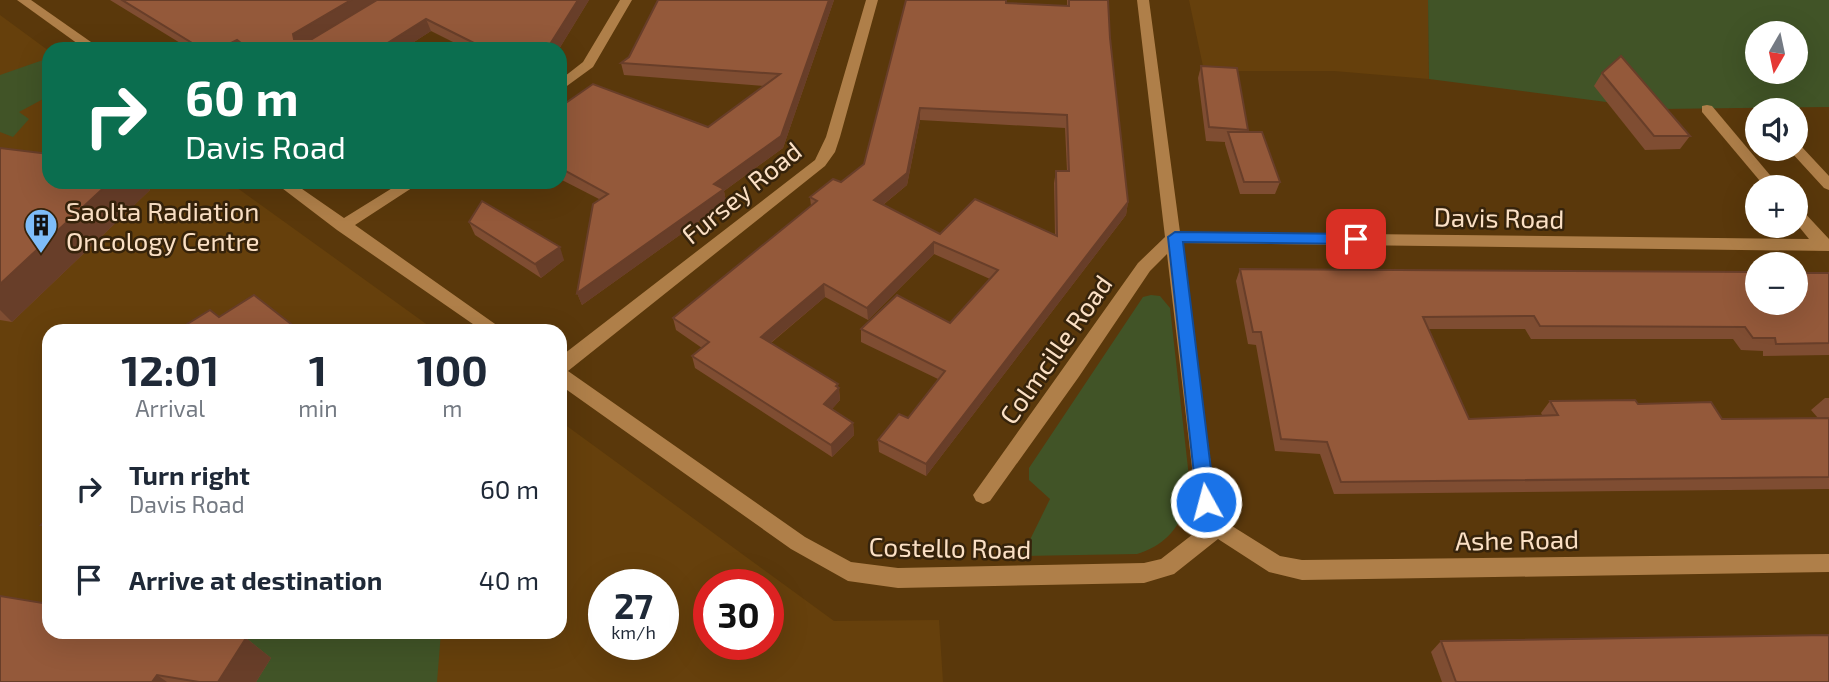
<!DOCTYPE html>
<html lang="en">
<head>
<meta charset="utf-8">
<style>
  body { margin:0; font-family:"Exo 2",sans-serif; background:#f6f6f7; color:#1f2937; height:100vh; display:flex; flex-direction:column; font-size:26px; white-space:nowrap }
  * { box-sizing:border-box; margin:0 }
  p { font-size:23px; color:#747a83 }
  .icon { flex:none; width:38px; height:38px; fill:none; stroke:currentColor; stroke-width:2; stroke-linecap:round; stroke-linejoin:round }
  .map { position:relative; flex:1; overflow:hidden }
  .sheet { position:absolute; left:42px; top:324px; width:525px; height:315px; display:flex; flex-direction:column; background:#fff; border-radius:21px; box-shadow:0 7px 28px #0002 }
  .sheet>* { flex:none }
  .guide { position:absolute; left:42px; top:42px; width:525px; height:147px; border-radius:21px; box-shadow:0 7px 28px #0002; background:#0b6e4f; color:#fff; overflow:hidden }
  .needle { width:46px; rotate:189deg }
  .buttons { position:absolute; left:1745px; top:21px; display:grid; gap:14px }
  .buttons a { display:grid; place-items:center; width:63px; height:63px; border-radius:50%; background:#fff; box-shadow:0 7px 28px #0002; font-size:35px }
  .speed { position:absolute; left:588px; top:569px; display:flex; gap:14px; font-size:35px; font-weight:700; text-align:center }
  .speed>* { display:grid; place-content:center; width:91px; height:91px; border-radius:50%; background:#fff; box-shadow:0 7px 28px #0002; line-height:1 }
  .speed small { font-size:18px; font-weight:400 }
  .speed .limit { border:10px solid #d22; background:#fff; color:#111 }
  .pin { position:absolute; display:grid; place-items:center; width:60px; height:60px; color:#fff; margin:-30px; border-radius:14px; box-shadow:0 4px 10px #0006 }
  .me { position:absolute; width:77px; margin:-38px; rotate:353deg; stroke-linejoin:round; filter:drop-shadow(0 0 5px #0008) }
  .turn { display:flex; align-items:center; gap:24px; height:147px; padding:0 28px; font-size:32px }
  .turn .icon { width:91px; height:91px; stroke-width:2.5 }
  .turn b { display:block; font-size:49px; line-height:60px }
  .eta { display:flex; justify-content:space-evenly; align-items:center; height:119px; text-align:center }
  .eta b { font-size:42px; font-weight:700; line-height:49px }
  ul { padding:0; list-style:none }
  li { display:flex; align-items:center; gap:21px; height:91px; padding:0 28px }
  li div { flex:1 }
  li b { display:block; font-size:26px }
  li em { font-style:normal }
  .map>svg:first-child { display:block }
  .built { fill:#66400c; fill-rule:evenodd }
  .green { fill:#415427; fill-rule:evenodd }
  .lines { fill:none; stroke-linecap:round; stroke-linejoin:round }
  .minor { fill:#af7f49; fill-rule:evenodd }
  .wall { fill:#7f4d32; fill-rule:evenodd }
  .shaded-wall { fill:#683e29 }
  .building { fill:#94593a; stroke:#683e29; stroke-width:2; fill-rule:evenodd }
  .route { fill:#1a73e8; stroke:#114b97; stroke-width:2 }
  .labels { text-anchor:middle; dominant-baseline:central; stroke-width:5; stroke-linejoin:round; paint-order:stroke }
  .street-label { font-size:26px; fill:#fbe0c5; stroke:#36230b }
  .poi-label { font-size:26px; fill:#fbe0c5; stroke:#36230b; text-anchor:start }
</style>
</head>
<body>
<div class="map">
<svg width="1829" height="682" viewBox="0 0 1829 682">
  <rect width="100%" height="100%" fill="#5a380b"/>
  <g class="built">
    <path d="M1189,0H1428L1429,79L1334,71H1204Z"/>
    <path d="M0,15L49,51V182H229L436,331H49V632H560V421L834,621L939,620L943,682H0ZM604,584H663V644H604ZM709,584H768V644H709Z"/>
  </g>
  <g class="green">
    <path d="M1428,0H1829V107L1660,109L1429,79ZM1757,33H1796V72H1757Z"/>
    <path d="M43,60L49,65V102L45,98L19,112L29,119L13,137L0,132V75Z"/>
    <path d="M1151,295L1160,296L1170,308L1190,486C1186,520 1170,544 1137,554L1022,556L1050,499L1029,480V468L1143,297Z"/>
    <path d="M223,632H441L437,682H256L213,648Z"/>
  </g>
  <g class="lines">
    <g class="minor">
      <path d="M17,0H31L101,49H85Z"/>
      <path d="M620,0H632L593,67L560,91V80L583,62Z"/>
      <path d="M866,0H878L840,137L835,152L825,166L568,371L805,537L851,562L898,568L1144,563L1161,559L1206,524L1196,502L1167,254L1150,271L1078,378L990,501L983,504L976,501L973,495L1138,263L1165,237L1137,0H1149L1180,232L1809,239L1796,223V208L1801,209L1829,239V251L1181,243L1216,502L1224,521L1280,556L1302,560L1829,554V572L1302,580L1269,572L1218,539L1174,574L1144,583L898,588L848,581L791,549L560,385V357L815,160L826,137Z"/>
      <path d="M1707,105L1712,106L1780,187H1765L1702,112V106Z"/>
      <path d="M1796,144L1801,146L1829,176V190L1824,188L1791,152L1789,149H1796Z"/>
      <path d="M274,182H292L344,218L402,182H421L355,225L505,331H483L337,230Z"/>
    </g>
  </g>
  <g class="wall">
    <path d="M110,0H589L559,49H467L431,31L403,49H190Z"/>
    <path d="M658,0H834L783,148L724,191L726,202L582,305L577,293L599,199L560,179V107L708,127L764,86L624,75L621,63L629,57Z"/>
    <path d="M1067,0H1108L1110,38L1128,202L1126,215L926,476L879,452L878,440L908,418L938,379L861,342V329L950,323L990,279L934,254L868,320L825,297L771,343L839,388L840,400L832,409L853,423L854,435L832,457L695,368L692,356L702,348L676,330L673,318L811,206L810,197L841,182L864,164L1006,3L1067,6ZM920,120L1065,128L1067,171H1056L1054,183L1055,235L940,234L883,205L907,185Z"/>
    <path d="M1201,66L1248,130L1247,132L1280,182L1275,194H1240L1225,144V142L1206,141L1198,78Z"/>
    <path d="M1602,73L1690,136L1680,149L1645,150L1594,86Z"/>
    <path d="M0,148L49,182H144L150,190L12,322L0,320Z"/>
    <path d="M469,222L564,260L541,278L475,235Z"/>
    <path d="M1240,269L1829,273V355L1763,356V351L1741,350L1733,339H1531L1525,329H1429L1469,419L1542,415L1541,413L1550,401L1638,404L1722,419L1818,418L1811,410L1825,398H1829V489L1334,494L1320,454L1275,451L1256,345L1248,344L1236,281Z"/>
    <path d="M49,515V531L41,525Z"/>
    <path d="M222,634L246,638L271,658L256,682H0Z"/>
    <path d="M1441,641L1829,682H1442L1431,652Z"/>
  </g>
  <g class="shaded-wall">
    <path d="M351,0H377L300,47L294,39L293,34Z"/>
    <path d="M578,0H589L559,49H547Z"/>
    <path d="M829,0H834L783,148L724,191L726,202L582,305L577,293L714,184Z"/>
    <path d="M426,19L431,31L403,49H378Z"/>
    <path d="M237,40L242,49H219Z"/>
    <path d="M920,108V120L907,185L874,212V200Z"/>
    <path d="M110,182H144L150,190L12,322L0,310V284Z"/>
    <path d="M1128,202L1126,215L926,476V464Z"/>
    <path d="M934,242V254L868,320L867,308Z"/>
    <path d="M560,247L564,260L541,278L535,264Z"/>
    <path d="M824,284L825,297L763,349L761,337Z"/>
    <path d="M838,384L840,400L826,416L824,404Z"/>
    <path d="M853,423L854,435L832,457L831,445Z"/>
    <path d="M246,638L271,658L256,682H218Z"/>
    <path d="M157,675L167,682H152Z"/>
  </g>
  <g class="building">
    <path d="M122,0H351L293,34L294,39H312L377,0H578L547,49H486L426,19L378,49H249L237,40L219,49H202Z"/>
    <path d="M658,0H829L781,136L714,184L724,189L577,293L593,204L608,194L560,168V107L593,84L708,127L780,74L621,63L629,57Z"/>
    <path d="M906,0H1006V3L1069,6V0H1108L1110,38L1128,202L926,464L878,440L899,414L908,418L945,371L861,329L897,295L950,323L998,270L934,242L867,308L824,284L761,337L838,384L836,386L839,388L824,404L853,423L831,445L692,356L709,342L673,318L817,201L810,197L833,179L841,182L864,164ZM920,108L1067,115L1069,171H1056L1057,236L975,199L940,234L874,200L907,173Z"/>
    <path d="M1621,56L1690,136H1654L1602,73Z"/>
    <path d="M1201,66L1237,68L1248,130L1209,127Z"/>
    <path d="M1228,132H1262L1280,182H1244Z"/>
    <path d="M0,148L49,154V182H110L0,284Z"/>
    <path d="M482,201L560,247L535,264L469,222Z"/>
    <path d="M1240,269L1757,272V303H1796V273H1829V343L1776,344L1775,338H1753L1745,327L1540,326L1534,316L1423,317L1469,419L1558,415L1550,401L1635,400L1638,404L1711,402L1722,419L1829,418V477L1341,482L1327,442L1281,439L1261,332H1253Z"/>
    <path d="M254,295L300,331H176L210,310L219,317Z"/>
    <path d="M49,515V526L41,525Z"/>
    <path d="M0,596L49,604V632H212L246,638L218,682H199L157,675L152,682H0Z"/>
    <path d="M1829,635V682H1456L1441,641Z"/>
  </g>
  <path class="route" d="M1175,232L1356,234L1363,239L1356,244L1183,242L1215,502L1212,507H1200L1197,502L1168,237Z"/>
  <defs>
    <symbol id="building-pin" viewBox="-11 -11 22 30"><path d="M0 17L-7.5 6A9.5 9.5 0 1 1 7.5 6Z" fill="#7ebdf9" stroke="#36230b"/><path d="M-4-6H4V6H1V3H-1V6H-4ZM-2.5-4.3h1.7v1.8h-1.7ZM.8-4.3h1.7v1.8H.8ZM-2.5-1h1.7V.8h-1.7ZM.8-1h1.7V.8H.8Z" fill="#111"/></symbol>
  </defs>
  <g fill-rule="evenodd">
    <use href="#building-pin" x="22" y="206" width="38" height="52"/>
  </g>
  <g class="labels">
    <g class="street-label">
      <text transform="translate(741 192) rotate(-39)">Fursey Road</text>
      <text transform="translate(1499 217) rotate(1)">Davis Road</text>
      <text transform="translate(1055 349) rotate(-55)">Colmcille Road</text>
      <text transform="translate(1517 539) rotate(-1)">Ashe Road</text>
      <text transform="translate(950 547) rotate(1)">Costello Road</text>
    </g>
    <g class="poi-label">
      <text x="66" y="210">Saolta Radiation<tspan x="66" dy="30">Oncology Centre</tspan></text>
    </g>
  </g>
</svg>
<div class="buttons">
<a><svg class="needle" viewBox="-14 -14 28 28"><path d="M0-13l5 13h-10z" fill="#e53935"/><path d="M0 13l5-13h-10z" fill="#747a83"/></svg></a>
<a><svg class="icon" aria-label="sound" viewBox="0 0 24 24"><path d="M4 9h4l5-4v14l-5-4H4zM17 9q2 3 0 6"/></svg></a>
<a>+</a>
<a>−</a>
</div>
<div class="speed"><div>27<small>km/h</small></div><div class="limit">30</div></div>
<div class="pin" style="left:1356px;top:239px;background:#d93025"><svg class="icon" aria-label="arrive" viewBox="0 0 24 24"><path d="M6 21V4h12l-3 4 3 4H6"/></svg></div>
<svg class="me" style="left:1206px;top:502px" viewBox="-20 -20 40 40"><circle r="17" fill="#1a73e8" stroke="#fff" stroke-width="3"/><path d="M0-11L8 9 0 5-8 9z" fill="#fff"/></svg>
<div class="guide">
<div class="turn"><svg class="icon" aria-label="right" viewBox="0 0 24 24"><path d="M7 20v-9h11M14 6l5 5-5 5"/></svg><div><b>60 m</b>Davis Road</div></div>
</div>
<section class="sheet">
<div class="eta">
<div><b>12:01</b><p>Arrival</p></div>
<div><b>1</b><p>min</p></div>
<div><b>100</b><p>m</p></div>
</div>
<ul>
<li><svg class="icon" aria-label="right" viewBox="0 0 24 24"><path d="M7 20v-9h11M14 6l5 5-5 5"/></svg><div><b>Turn right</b><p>Davis Road</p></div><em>60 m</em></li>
<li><svg class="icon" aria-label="arrive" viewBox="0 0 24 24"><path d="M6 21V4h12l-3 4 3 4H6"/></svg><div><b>Arrive at destination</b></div><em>40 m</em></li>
</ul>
</section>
</div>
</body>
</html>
